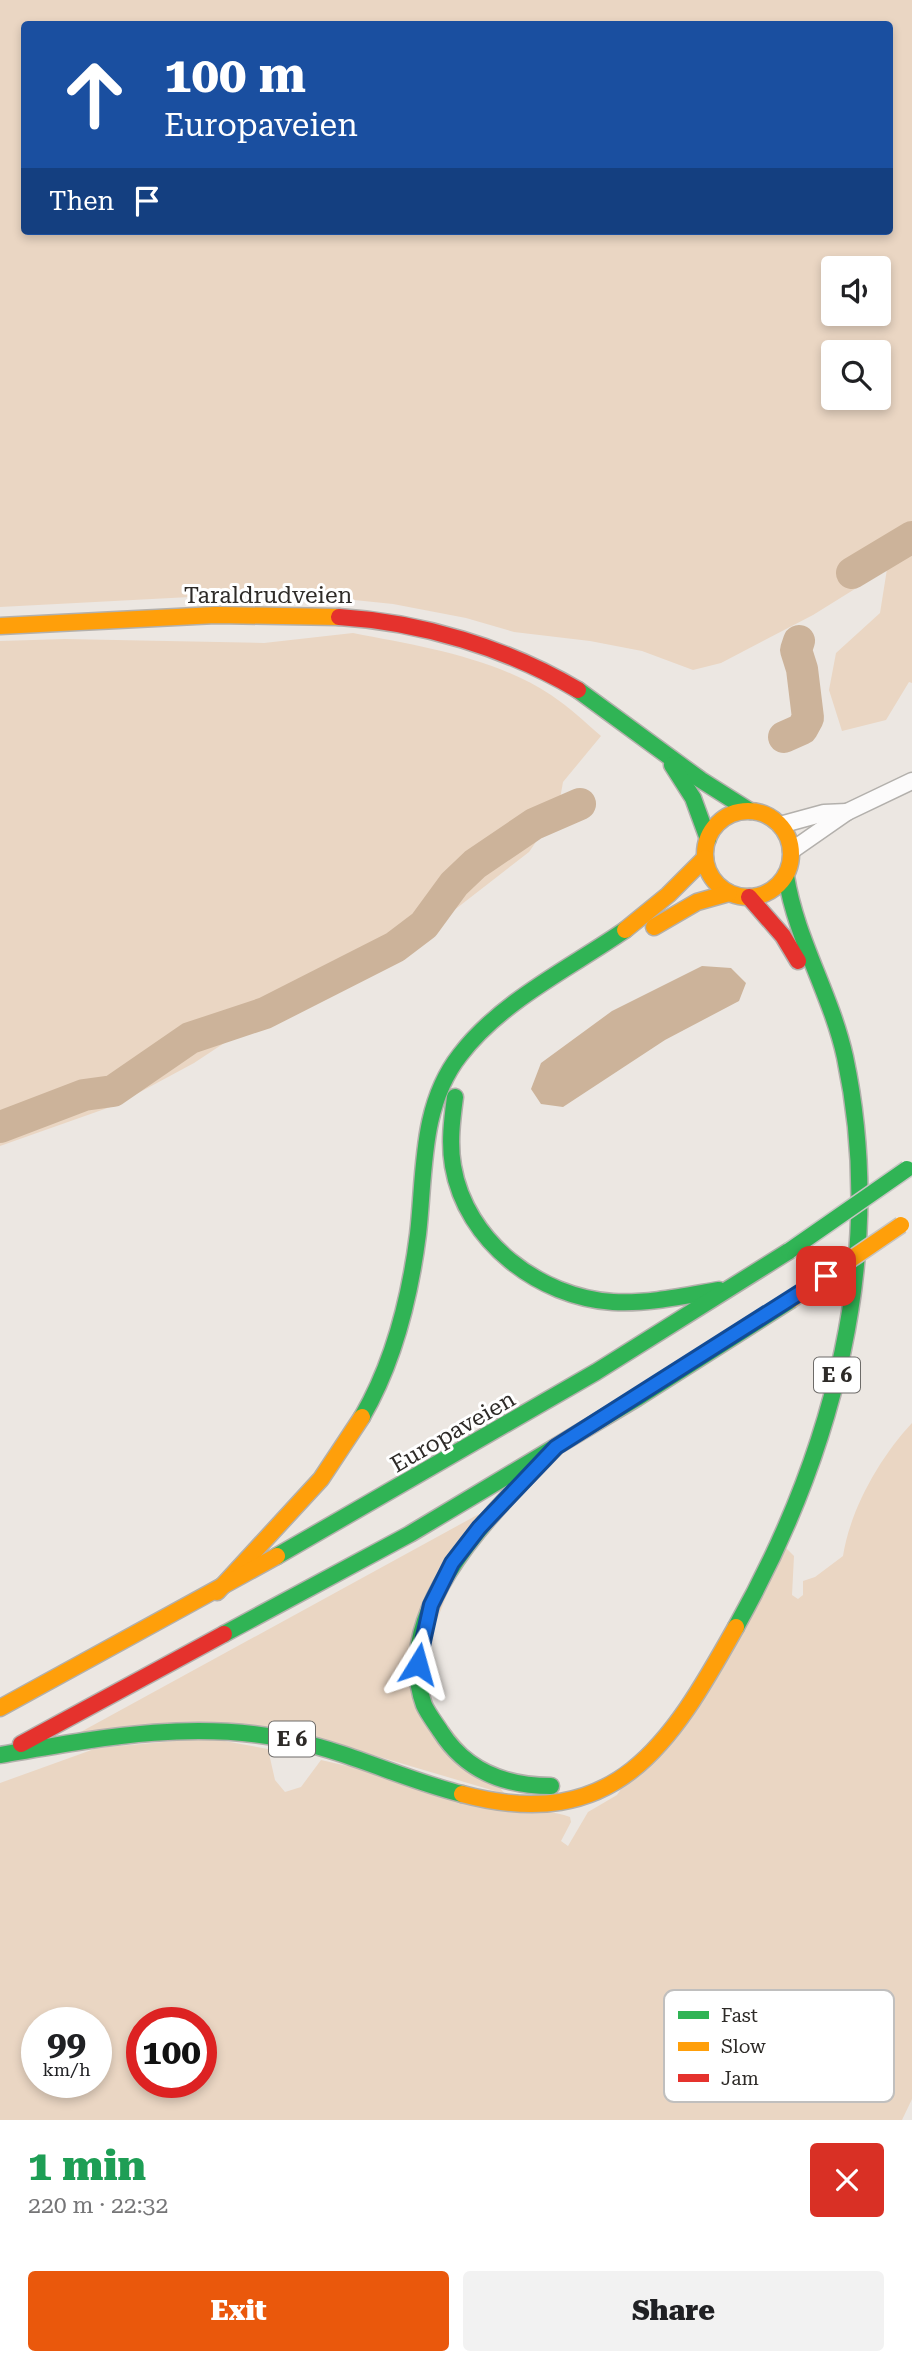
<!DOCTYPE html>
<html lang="en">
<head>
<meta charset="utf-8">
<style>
  body { margin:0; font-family:"Roboto Serif",serif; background:#f2f2f2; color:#202124; height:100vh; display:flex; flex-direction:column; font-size:26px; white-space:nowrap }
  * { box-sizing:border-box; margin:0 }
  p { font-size:23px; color:#757577 }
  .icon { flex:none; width:38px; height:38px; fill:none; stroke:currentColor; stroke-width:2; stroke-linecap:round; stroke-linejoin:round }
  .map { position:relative; height:2120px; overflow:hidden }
  .sheet { display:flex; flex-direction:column; background:#fff; flex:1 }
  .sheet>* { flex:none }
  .hud { position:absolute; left:21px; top:21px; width:872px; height:214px; border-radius:7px; box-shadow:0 4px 10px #0003; background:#1a4fa0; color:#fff; overflow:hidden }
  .buttons { position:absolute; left:821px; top:256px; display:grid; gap:14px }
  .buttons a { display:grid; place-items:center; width:70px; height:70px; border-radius:7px; background:#fff; box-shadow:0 4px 10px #0003; font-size:35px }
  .speed { position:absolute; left:21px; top:2007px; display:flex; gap:14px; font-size:35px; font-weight:700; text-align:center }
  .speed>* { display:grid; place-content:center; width:91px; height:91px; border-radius:50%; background:#fff; box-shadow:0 4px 10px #0003; line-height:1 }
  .speed small { font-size:18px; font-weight:400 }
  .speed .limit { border:10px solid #d22; background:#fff; color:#111 }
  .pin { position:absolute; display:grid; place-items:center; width:60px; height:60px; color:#fff; margin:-30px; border-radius:14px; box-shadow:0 4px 10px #0006 }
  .me { position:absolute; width:77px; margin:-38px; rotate:8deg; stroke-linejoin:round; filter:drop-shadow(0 0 5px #0008) }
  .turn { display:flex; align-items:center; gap:24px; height:147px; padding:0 28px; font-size:32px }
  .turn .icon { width:91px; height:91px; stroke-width:2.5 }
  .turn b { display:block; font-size:49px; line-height:60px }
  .then { display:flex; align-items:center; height:66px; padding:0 28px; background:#0003; gap:14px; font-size:26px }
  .round { display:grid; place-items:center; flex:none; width:74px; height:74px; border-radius:7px; background:#f2f2f2 }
  .summary { display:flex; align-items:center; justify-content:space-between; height:119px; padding:0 28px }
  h1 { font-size:42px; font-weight:800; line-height:52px; color:#1e9e55 }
  .action { display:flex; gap:14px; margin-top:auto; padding:14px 28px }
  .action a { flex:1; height:80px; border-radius:7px; background:#ea580c; color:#fff; font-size:28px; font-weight:800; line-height:80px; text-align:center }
  .action a+a { background:#f2f2f2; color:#202124 }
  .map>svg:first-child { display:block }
  .green { fill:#ead6c3; fill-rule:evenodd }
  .water { fill:#ccb39a }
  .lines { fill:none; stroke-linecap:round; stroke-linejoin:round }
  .river { stroke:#ccb39a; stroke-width:32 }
  .street-casing { stroke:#b3b0ac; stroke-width:19 }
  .fast-casing { stroke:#b3b0ac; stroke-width:19 }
  .slow-casing { stroke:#b3b0ac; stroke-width:19 }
  .jam-casing { stroke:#b3b0ac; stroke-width:19 }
  .street { stroke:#fcfbfb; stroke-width:16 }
  .fast { stroke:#30b455; stroke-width:16 }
  .slow { stroke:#ff9f0a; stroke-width:16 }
  .jam { stroke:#e5322d; stroke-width:16 }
  .fast-bridge-casing { stroke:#c6c4c2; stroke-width:19; stroke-linecap:butt }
  .slow-bridge-casing { stroke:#c6c4c2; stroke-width:19; stroke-linecap:butt }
  .fast-bridge { stroke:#30b455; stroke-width:16 }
  .slow-bridge { stroke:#ff9f0a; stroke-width:16 }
  .route-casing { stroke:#114b97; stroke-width:18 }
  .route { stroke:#1a73e8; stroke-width:12 }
  .labels { text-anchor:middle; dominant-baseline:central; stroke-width:6; stroke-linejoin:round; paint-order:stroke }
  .shield { fill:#fff; stroke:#6d6b68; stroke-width:2 }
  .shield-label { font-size:21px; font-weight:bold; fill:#2e2b28 }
  .street-label { font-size:23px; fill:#2e2b28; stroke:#fff }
  .key { fill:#fff; stroke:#c0bfbe; stroke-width:2 }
  .key-label { font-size:19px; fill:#2e2b28 }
</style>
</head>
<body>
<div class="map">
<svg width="912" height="2120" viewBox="0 0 912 2120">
  <rect width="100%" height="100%" fill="#ece7e2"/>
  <g class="green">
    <path d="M0,0H912V683L909,682L886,720L842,731L829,690L836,653L880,613L887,569L813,615L721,663L693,670L642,651L590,641L514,632L466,618L393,604L325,597L247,594L0,607ZM24,24H889V231H24ZM833,268H878V313H833ZM833,352H878V397H833Z"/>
    <path d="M353,633C420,646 493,657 551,695C569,707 585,722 601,736L563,782L558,810L529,852L417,939L337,987L244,1030L194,1063L116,1105L0,1146V641L65,639L264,643Z"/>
    <path d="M912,1423V2099L902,2120H0V1783L97,1748L208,1738L268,1749L275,1780L285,1792L301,1787L321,1760L564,1815L570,1817L571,1822L561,1841L568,1846L588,1812L617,1795L786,1548L794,1556L792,1595L798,1599L803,1595V1581L815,1577L843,1556C850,1510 880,1457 912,1423ZM37,2023H96V2082H37ZM142,2023H201V2082H142Z"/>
    <path d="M479,1514L412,1683L505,1794L302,1734H77Z"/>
  </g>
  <path class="water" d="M702,966L731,968L746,983L739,1001L665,1040L563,1107L541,1104L531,1089L541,1063L612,1011Z"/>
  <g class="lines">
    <g class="river">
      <path d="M852,573L912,537"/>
      <path d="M784,737L802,729L808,718L802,669L796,650L799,641"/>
      <path d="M0,1127L84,1095L113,1091L190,1038L265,1013L395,947L424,925L454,884L475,864L534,824L580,804"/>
    </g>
    <defs>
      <g id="street">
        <path d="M780,825L824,813L847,812"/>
        <path d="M791,851L847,812L912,781"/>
      </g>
      <g id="fast">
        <path d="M578,690L701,780L750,811"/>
        <path d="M672,765L693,798L708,839"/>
        <path d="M455,1097C452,1120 449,1143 453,1166C466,1242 539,1297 613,1302C648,1304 684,1296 719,1290"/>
        <path d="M362,1417C394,1362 410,1297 418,1234C425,1173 420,1106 460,1055C501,1001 570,968 625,930"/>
        <path d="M277,1556L596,1372L789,1251"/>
        <path d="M736,1627C833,1454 887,1255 845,1057C831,994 796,939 786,876"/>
        <path d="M224,1634L410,1534L637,1398L791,1300"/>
        <path d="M0,1755C98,1738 196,1719 295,1741C352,1753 405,1780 462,1794"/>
        <path d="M551,1786C506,1786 466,1771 441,1732C436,1724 428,1714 424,1705C389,1609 496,1509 556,1447"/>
      </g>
      <g id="slow">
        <path d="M0,626L216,615L339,617"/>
        <circle cx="748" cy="854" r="43"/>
        <path d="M654,927L697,902L729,893"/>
        <path d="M625,930L668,895L705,858"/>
        <path d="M217,1592L321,1479L362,1417"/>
        <path d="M0,1708L277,1556"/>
        <path d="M462,1794C616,1835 670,1745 736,1627"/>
      </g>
      <g id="jam">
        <path d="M339,617C421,622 507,648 578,690"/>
        <path d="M749,897L783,936L798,961"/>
        <path d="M21,1744L224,1634"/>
      </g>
    </defs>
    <use href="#street" class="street-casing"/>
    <use href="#fast" class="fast-casing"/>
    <use href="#slow" class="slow-casing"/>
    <use href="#jam" class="jam-casing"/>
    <use href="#street" class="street"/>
    <use href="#fast" class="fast"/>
    <use href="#slow" class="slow"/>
    <use href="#jam" class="jam"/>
    <defs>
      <path id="fast-bridge" d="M789,1251L907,1169"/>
      <path id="slow-bridge" d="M791,1300L901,1225"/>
    </defs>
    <use href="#fast-bridge" class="fast-bridge-casing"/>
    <use href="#slow-bridge" class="slow-bridge-casing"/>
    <use href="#fast-bridge" class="fast-bridge"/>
    <use href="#slow-bridge" class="slow-bridge"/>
  </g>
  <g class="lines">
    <defs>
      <path id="route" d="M418,1664L431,1605L452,1563L479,1528L556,1447L826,1276"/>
    </defs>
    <use href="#route" class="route-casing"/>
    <use href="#route" class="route"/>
  </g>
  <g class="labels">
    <g class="shield">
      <rect x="814" y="1357.5" width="46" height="35" rx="5"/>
      <rect x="269" y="1721.5" width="46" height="35" rx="5"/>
    </g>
    <g class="shield-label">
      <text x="837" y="1375">E 6</text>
      <text x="292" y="1739">E 6</text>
    </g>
    <g class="street-label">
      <text x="268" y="595">Taraldrudveien</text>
      <text transform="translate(453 1432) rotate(-30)">Europaveien</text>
    </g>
  </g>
  <rect x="664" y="1990" width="230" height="112" rx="10" class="key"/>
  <rect x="678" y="2011" width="31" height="8" fill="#30b455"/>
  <rect x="678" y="2042" width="31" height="9" fill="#ff9f0a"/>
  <rect x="678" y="2074" width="31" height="8" fill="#e5322d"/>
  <g class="key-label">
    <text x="721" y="2022">Fast</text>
    <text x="721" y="2053">Slow</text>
    <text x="721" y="2085">Jam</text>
  </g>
</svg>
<div class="buttons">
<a><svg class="icon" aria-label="sound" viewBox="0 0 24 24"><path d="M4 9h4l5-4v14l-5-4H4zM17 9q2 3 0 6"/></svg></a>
<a><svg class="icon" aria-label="search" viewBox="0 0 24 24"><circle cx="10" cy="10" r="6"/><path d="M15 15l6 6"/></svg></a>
</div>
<div class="speed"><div>99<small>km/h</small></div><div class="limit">100</div></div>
<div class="pin" style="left:826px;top:1276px;background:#d93025"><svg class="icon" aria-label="arrive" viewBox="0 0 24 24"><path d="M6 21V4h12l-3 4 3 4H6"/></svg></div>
<svg class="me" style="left:418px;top:1664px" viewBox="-20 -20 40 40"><path d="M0-17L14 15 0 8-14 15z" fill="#1a73e8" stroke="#fff" stroke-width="4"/></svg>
<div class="hud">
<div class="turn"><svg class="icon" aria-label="ahead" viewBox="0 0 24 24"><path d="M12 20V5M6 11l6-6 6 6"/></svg><div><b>100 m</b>Europaveien</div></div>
<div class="then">Then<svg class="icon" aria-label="arrive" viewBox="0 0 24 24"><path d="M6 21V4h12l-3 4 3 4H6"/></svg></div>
</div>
</div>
<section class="sheet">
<div class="summary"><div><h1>1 min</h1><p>220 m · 22:32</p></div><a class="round" style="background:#d93025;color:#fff"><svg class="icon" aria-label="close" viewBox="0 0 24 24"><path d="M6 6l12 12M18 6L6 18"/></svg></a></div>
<div class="action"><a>Exit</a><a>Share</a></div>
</section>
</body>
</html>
